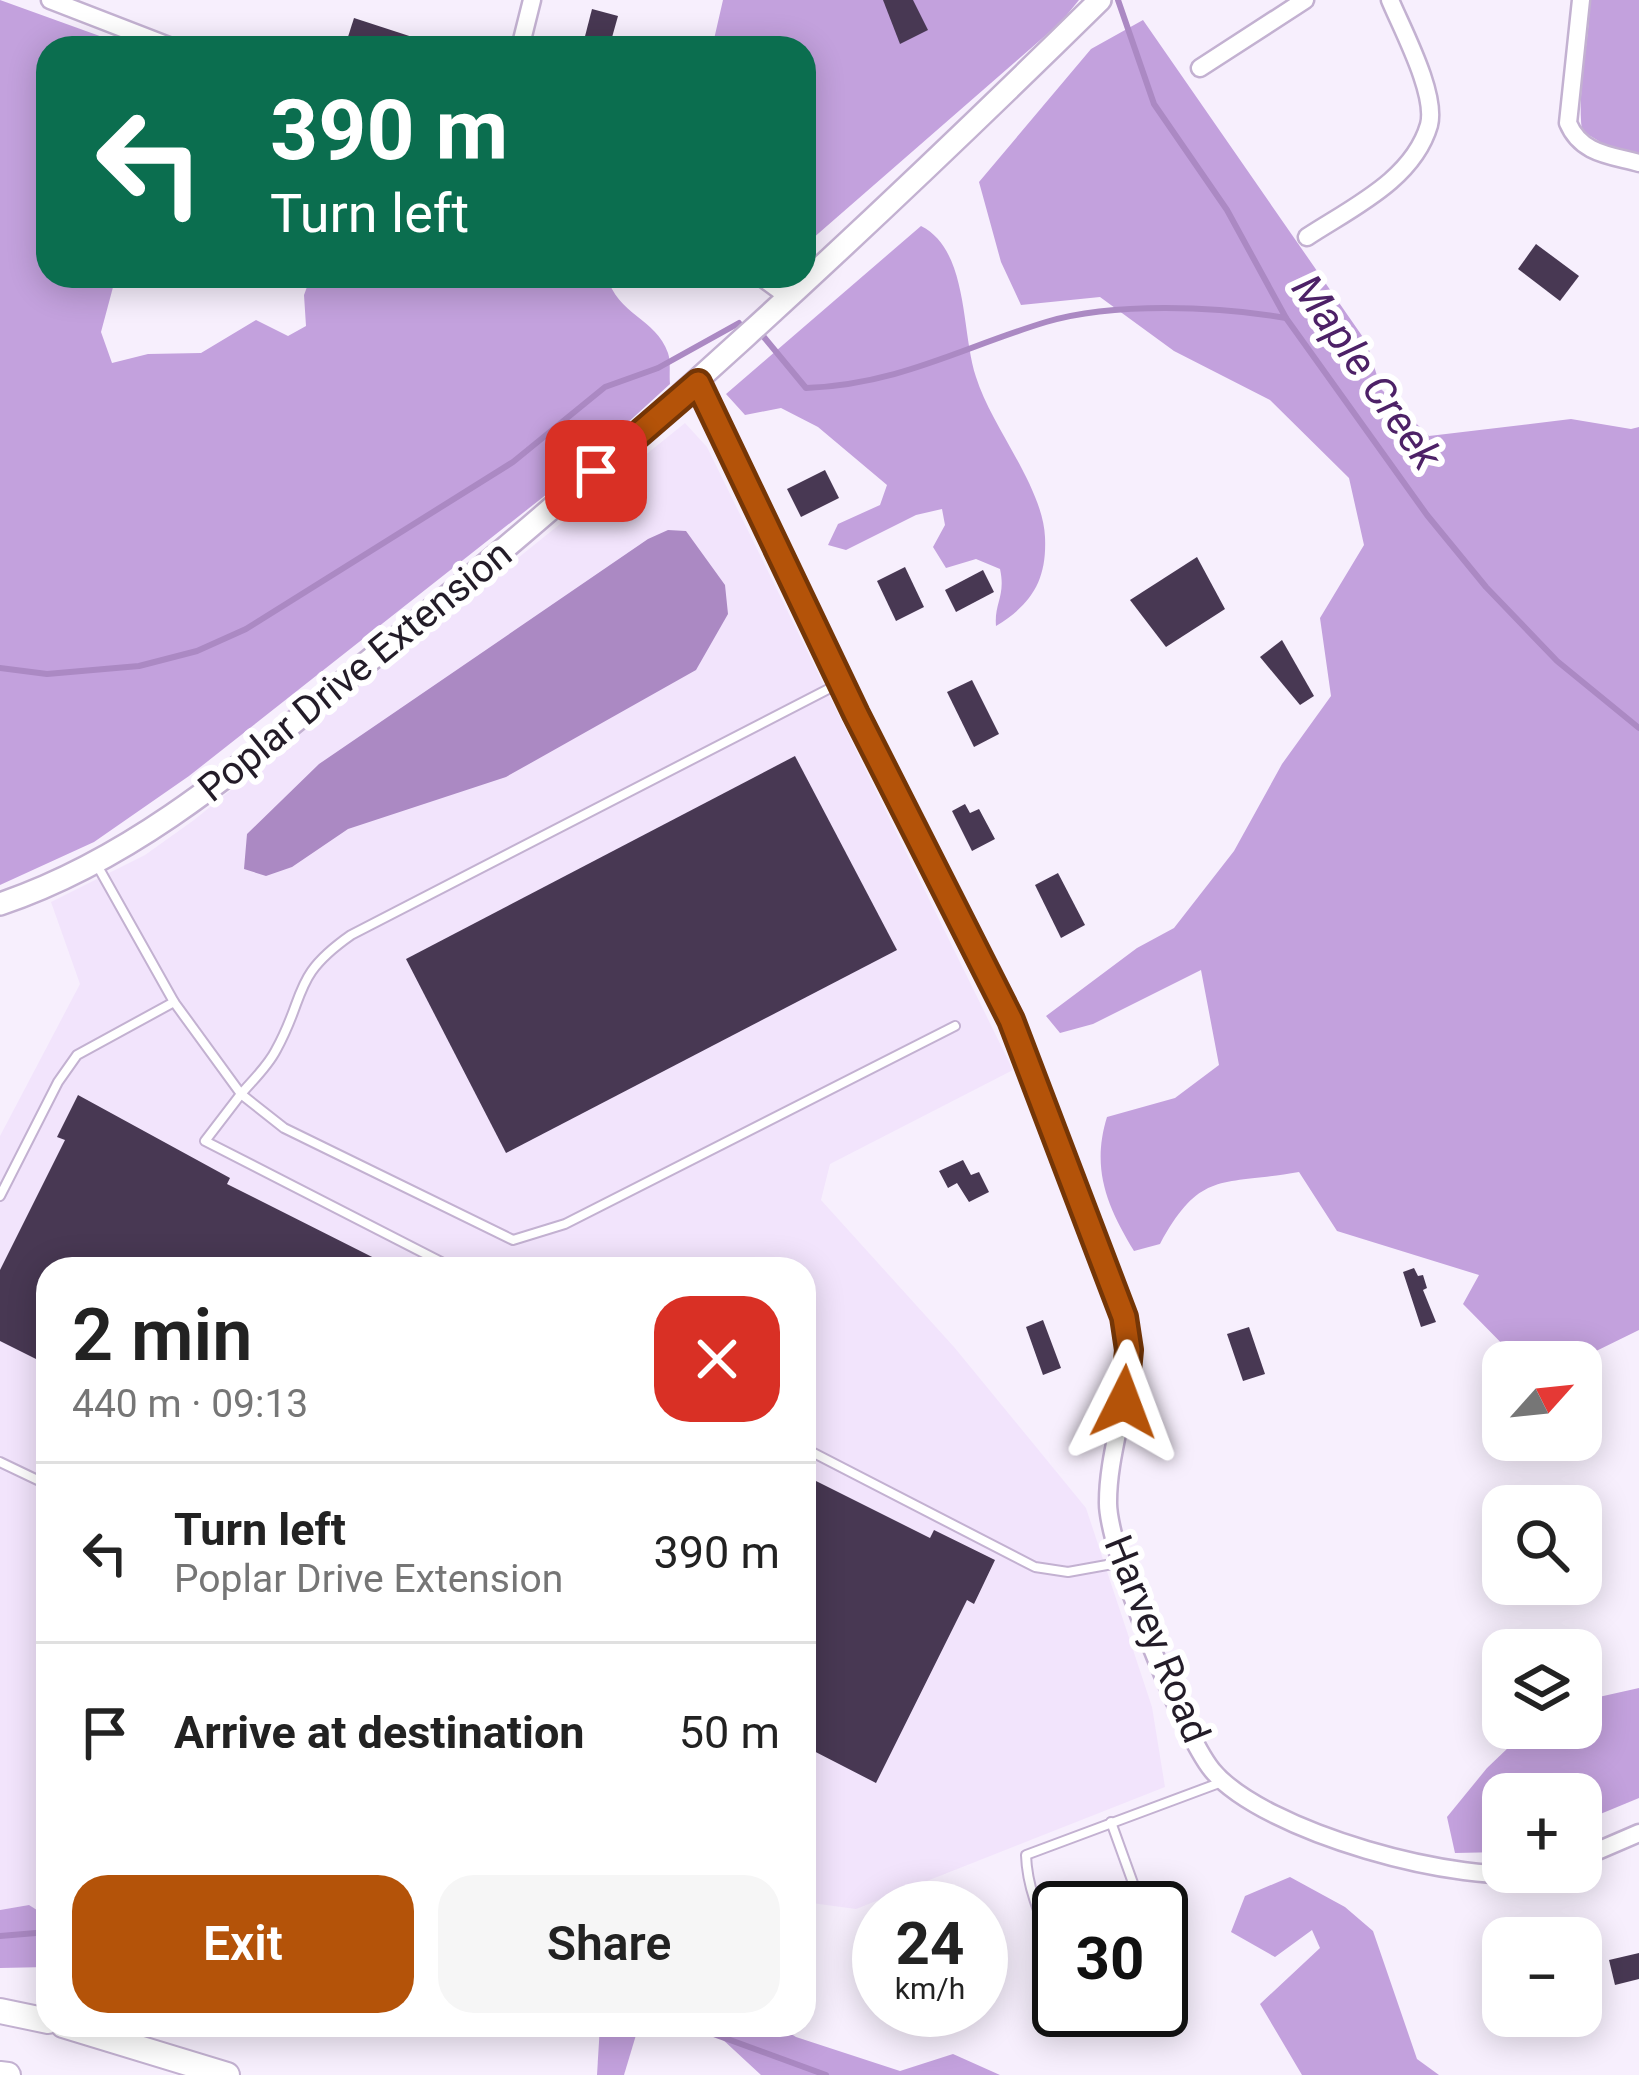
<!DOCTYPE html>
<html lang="en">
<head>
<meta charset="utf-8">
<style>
  body { margin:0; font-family:Roboto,sans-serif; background:#f6f6f6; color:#222; height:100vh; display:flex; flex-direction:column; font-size:45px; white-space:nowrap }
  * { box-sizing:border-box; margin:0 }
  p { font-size:39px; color:#767676 }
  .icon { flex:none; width:66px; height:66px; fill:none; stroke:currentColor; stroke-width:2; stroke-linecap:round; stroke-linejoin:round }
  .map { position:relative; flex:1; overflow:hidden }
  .sheet { position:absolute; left:36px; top:1257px; width:780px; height:780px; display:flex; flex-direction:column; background:#fff; border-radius:36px; box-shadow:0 6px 30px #0003 }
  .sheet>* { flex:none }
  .top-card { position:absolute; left:36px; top:36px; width:780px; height:252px; border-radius:36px; box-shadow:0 6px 30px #0003; background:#0b6e4f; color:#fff; overflow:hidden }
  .needle { width:78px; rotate:63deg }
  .controls { position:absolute; left:1482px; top:1341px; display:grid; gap:24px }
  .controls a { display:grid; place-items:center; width:120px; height:120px; border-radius:24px; background:#fff; box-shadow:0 6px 30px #0003; font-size:60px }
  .speed { position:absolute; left:852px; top:1881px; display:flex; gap:24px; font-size:60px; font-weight:700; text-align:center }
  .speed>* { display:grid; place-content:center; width:156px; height:156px; border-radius:50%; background:#fff; box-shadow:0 6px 30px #0003; line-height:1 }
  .speed small { font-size:30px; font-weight:400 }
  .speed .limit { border:6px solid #111; border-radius:18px; background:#fff; color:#111 }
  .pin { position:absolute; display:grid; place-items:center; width:102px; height:102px; color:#fff; margin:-51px; border-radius:24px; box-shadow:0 6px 18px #0006 }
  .me { position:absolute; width:132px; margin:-66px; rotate:3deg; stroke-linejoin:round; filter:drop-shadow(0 0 9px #0008) }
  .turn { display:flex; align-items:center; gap:42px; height:252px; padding:0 36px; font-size:54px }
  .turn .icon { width:156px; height:156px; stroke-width:2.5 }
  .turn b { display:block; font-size:84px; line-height:102px }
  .round { display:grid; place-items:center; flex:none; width:126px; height:126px; border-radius:36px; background:#f6f6f6 }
  .overview { display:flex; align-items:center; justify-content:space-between; height:204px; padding:0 36px }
  h1 { font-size:72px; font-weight:600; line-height:90px }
  .primary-button { display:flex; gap:24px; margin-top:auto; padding:24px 36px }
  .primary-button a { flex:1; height:138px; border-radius:36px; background:#b45309; color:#fff; font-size:48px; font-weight:600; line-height:138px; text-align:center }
  .primary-button a+a { background:#f6f6f6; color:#222 }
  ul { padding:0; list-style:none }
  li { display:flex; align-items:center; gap:36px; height:180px; padding:0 36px; border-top:3px solid #e0e0e0 }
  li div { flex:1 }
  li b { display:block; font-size:45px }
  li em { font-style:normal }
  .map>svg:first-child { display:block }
  .built { fill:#f2e4fc }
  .forest { fill:#c3a1dd }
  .water { fill:#ab89c3 }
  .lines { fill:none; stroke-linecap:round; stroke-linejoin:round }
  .stream { stroke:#ab89c3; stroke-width:6 }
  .building { fill:#483853 }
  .lane-casing { stroke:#c3b1d1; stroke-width:12 }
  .street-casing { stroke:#c3b1d1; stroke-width:21 }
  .secondary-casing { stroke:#c3b1d1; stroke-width:26 }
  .primary-casing { stroke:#c3b1d1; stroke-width:28 }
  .lane { stroke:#fff; stroke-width:8 }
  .street { stroke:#fff; stroke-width:16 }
  .secondary { stroke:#fff; stroke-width:21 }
  .primary { stroke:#fff; stroke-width:24 }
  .route-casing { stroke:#753606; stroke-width:30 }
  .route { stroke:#b45309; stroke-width:21 }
  .labels { text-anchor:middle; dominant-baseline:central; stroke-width:12; stroke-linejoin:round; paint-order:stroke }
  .street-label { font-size:39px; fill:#231c28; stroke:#fff }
  .water-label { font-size:42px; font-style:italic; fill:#4d2167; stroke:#fff }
</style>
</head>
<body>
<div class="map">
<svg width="1639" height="2075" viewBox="0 0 1639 2075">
  <rect width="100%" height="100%" fill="#f7effd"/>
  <path class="built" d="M685,423L707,447L1013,1070L830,1164L821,1200L954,1347L1086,1508L1152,1707L1165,1787L856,1909L804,1902V1269H48V1917L29,1905L0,1910V1136L80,984L51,902L145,855L194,820Z"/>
  <g class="forest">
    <path d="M0,0L133,48H48V276H116L101,332L112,363L148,354L201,353L256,320L288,336L306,326L304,295L311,276H607C617,315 656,318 668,353C671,362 669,375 670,384L566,479L189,776L94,842L0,885Z"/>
    <path d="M723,0H1079L1061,22L804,246V48H712Z"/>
    <path d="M1590,0H1639V155L1612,149L1582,131C1577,87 1589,44 1590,0Z"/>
    <path d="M1143,20L1367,343L1381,389L1429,436L1571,419L1631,429L1639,427V1330L1588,1355L1520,1362L1463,1304L1479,1275L1337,1231L1299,1172C1221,1186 1201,1169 1160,1244L1134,1251C1107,1206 1091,1169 1107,1117L1175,1098L1219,1065L1201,970L1093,1024L1060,1033L1046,1016L1137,948L1174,928L1234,851L1282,764L1331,696L1320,618L1364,545L1349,478L1270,400L1174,351L1100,297L1021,305L1001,262L979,182L1091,49Z"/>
    <path d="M921,226C969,250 961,332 976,377C991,426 1043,487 1045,537C1047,580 1032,604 996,626C994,603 1006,596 1000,569L976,559L946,568L933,547L945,525L942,509L916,515L846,550L828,545L838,524L880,505L887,485L818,427L781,408L745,415L726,394Z"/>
    <path d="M1639,1688V1798L1581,1822V1794H1503V1852L1455,1853L1447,1817L1487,1768L1529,1728H1581V1701Z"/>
    <path d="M1290,1877L1345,1907L1373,1931L1417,2059L1439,2075H1302L1260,2004L1320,1948L1312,1930L1275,1957L1231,1932L1245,1896Z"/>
    <path d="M29,1905L48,1917V1967L0,1968V1910Z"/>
    <path d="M600,2025H639L624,2075H597Z"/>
    <path d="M707,2025H777L796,2037L900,2071L953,2054L1000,2075H761Z"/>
  </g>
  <path class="water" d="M668,530L686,531L725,585L728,614L696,670L506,777L348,829L292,867L266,876L244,869L247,834L319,764L648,539Z"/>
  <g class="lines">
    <g class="stream">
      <path d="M1118,0L1154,104L1227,210L1286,318L1427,515L1486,587L1557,661L1639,728"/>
      <path d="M763,336L806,388C900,384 960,348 1046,322C1113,302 1217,306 1286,318"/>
      <path d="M0,668L47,674L139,666L197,651L246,629L513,462L605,387L658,368L739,323"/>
      <path d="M0,1936L48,1932"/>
      <path d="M689,2025L826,2075"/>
    </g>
  </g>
  <g class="building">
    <path d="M883,0H913L928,30L900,44Z"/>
    <path d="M592,9L618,16L609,48H582Z"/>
    <path d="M354,18L437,45V48H370L347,40Z"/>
    <path d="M1536,244L1579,276L1560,301L1518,269Z"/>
    <path d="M825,470L839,498L801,517L787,489Z"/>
    <path d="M1197,557L1225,609L1166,647L1130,600Z"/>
    <path d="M905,567L924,607L896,621L877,581Z"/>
    <path d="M983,570L994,592L956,612L945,590Z"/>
    <path d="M1282,640L1314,696L1300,705L1260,657Z"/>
    <path d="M972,680L999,734L974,747L947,692Z"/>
    <path d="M795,756L897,950L506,1153L406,959Z"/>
    <path d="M965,804L970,813L979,809L995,839L972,851L952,811Z"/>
    <path d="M1058,873L1085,925L1061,938L1035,885Z"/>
    <path d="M78,1095L230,1178L227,1184L396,1269H48V1365L0,1341V1270L65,1140L57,1137Z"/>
    <path d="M963,1160L971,1175L979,1172L989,1192L969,1202L957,1183L948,1188L939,1171Z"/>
    <path d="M1414,1268L1418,1276L1423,1275L1427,1288L1423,1290L1436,1322L1421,1327L1403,1272Z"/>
    <path d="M1043,1320L1061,1368L1043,1375L1026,1327Z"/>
    <path d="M1249,1327L1265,1374L1243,1381L1227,1334Z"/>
    <path d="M804,1475L930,1538L934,1530L995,1560L974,1604L967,1600L876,1783L804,1746Z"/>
    <path d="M1639,1953V1979L1615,1985L1609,1960Z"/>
  </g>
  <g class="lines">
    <defs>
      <g id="lane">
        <path d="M840,683L351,935C291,977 307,994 276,1050C268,1066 253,1080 241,1094L284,1128L513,1240L565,1224L955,1026"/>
        <path d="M97,865L174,1002L241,1094L205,1141L455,1269"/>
        <path d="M0,1196L58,1082L77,1055L174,1002"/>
        <path d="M804,1448L1035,1567L1068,1572L1118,1563"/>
        <path d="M0,1462L48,1485"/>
        <path d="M1111,1822L1142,1908"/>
        <path d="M1059,1946L1052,1943C1039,1915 1027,1886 1026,1855L1222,1782"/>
      </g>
      <g id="street">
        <path d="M50,0L174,48"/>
        <path d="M1581,0L1568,123C1581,154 1610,155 1639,163"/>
        <path d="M520,48L532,0"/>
        <path d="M1200,68L1305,0"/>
        <path d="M1307,237C1351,208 1413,180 1429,125C1437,94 1402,29 1390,0"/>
        <path d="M760,276L790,298"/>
        <path d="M698,383C750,496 802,610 859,721C919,837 982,951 1034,1072C1050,1109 1060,1148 1074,1186C1090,1229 1112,1273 1123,1317C1140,1381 1108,1439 1108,1502C1107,1548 1182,1733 1212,1770C1263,1832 1463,1887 1542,1872"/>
        <path d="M1581,1858L1639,1833"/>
      </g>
      <path id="secondary" d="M0,904C145,855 257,751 375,656C629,450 867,229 1100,0"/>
      <g id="primary">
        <path d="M0,2011L48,2021"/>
        <path d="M63,2025L227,2075"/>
        <path d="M0,2074L8,2075"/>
      </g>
    </defs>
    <use href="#lane" class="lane-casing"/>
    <use href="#street" class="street-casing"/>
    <use href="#secondary" class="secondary-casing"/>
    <use href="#primary" class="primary-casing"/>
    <use href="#lane" class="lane"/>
    <use href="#street" class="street"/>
    <use href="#secondary" class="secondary"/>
    <use href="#primary" class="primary"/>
  </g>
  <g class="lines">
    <defs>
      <path id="route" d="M596,471L698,383L856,714L1011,1020L1124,1317L1129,1350L1124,1402"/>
    </defs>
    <use href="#route" class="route-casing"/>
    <use href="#route" class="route"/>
  </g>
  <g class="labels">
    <g class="street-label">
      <text transform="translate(355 671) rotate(-39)">Poplar Drive Extension</text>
      <text transform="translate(1157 1639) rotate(68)">Harvey Road</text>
    </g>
    <g class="water-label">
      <text transform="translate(1367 372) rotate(55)">Maple Creek</text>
    </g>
  </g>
</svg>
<div class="controls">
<a><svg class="needle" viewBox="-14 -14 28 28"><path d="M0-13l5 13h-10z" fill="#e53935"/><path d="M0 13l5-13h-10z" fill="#767676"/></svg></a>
<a><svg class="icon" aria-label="search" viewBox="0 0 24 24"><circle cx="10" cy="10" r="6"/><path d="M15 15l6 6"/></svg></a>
<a><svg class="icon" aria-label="layers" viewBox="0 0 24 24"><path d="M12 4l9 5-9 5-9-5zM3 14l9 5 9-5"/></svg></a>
<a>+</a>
<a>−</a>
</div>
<div class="speed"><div>24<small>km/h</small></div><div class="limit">30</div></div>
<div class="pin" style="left:596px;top:471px;background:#d93025"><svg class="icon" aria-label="arrive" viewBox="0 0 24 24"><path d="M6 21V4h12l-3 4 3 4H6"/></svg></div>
<svg class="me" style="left:1124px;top:1402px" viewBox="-20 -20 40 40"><path d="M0-17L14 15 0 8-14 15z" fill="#b45309" stroke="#fff" stroke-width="4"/></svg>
<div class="top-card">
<div class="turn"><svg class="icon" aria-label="left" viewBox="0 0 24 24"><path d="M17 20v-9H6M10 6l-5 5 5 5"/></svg><div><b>390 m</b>Turn left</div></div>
</div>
<section class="sheet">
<div class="overview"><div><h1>2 min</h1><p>440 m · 09:13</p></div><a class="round" style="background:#d93025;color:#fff"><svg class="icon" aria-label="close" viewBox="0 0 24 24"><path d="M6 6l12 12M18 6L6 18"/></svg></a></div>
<ul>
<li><svg class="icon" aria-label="left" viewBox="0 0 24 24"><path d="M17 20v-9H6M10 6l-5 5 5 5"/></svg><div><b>Turn left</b><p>Poplar Drive Extension</p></div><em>390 m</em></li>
<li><svg class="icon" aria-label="arrive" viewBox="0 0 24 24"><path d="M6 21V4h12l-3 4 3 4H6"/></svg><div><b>Arrive at destination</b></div><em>50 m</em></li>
</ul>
<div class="primary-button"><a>Exit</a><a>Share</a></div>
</section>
</div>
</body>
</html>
